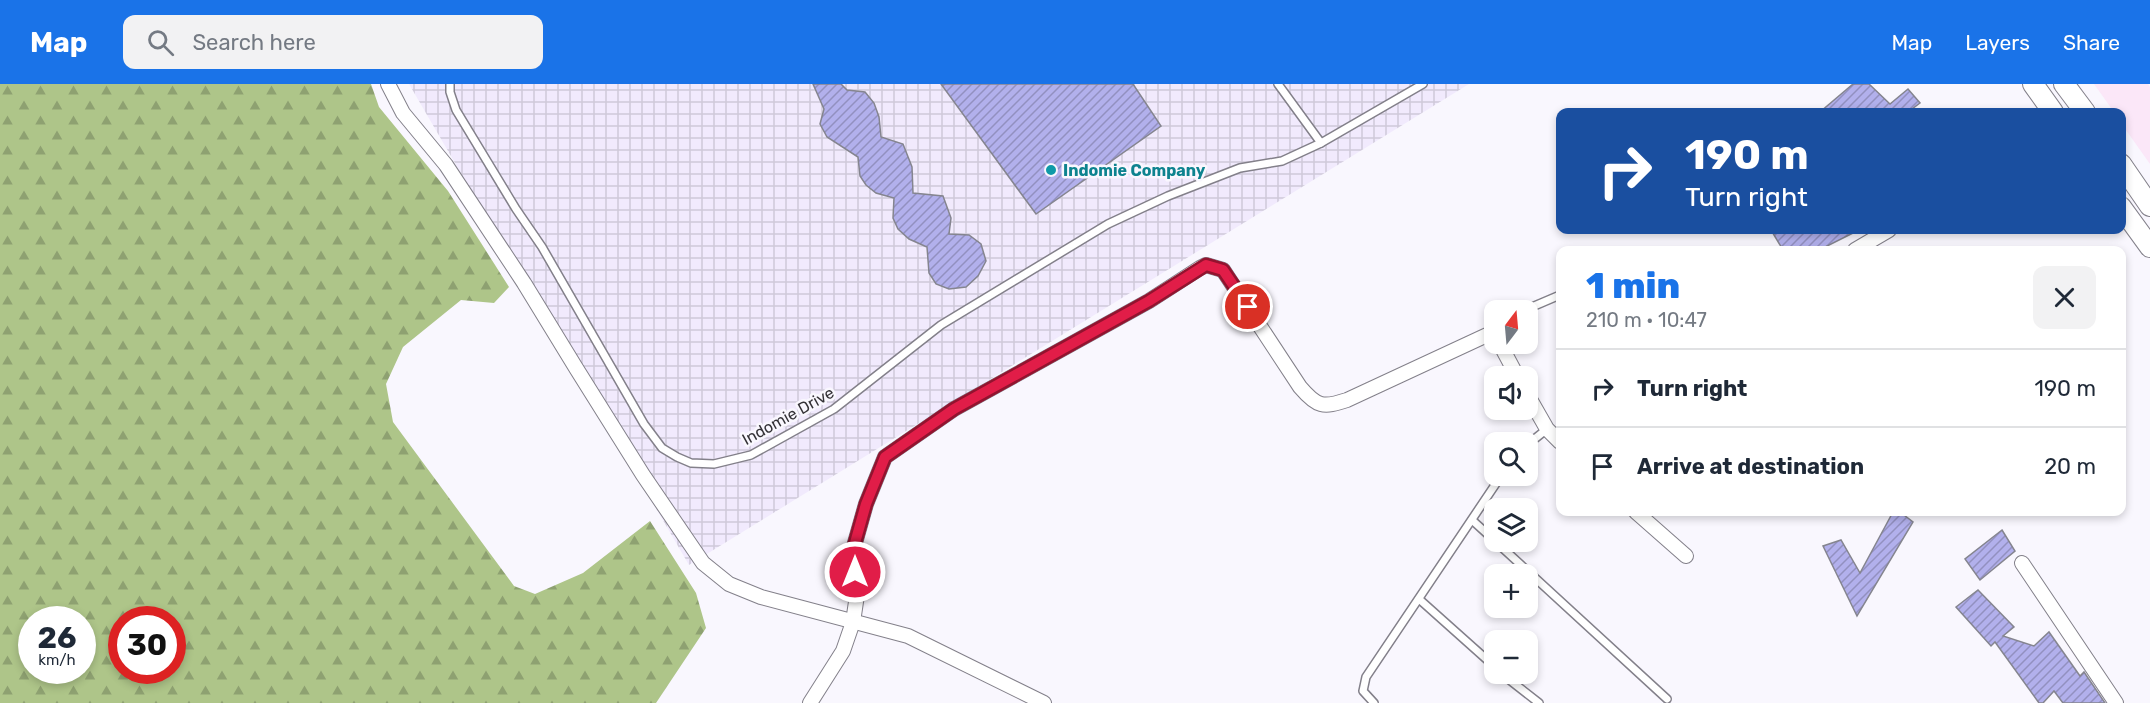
<!DOCTYPE html>
<html lang="en">
<head>
<meta charset="utf-8">
<style>
  body { margin:0; font-family:Rubik,sans-serif; background:#f2f2f3; color:#1f2937; height:100vh; display:flex; flex-direction:column; font-size:22px; white-space:nowrap }
  * { box-sizing:border-box; margin:0 }
  p { font-size:20px; color:#747a83 }
  .icon { flex:none; width:33px; height:33px; fill:none; stroke:currentColor; stroke-width:2; stroke-linecap:round; stroke-linejoin:round }
  .map { position:relative; flex:1; overflow:hidden }
  .drawer { position:absolute; left:1556px; top:162px; width:570px; height:270px; display:flex; flex-direction:column; background:#fff; border-radius:12px; box-shadow:0 3px 9px #0003 }
  .drawer>* { flex:none }
  .hud { position:absolute; left:1556px; top:24px; width:570px; height:126px; border-radius:12px; box-shadow:0 3px 9px #0003; background:#1a4fa0; color:#fff; overflow:hidden }
  .needle { width:39px; rotate:16deg }
  .fabs { position:absolute; left:1484px; top:216px; display:grid; gap:12px }
  .fabs a { display:grid; place-items:center; width:54px; height:54px; border-radius:12px; background:#fff; box-shadow:0 3px 9px #0003; font-size:30px }
  .speed { position:absolute; left:18px; top:522px; display:flex; gap:12px; font-size:30px; font-weight:700; text-align:center }
  .speed>* { display:grid; place-content:center; width:78px; height:78px; border-radius:50%; background:#fff; box-shadow:0 3px 9px #0003; line-height:1 }
  .speed small { font-size:15px; font-weight:400 }
  .speed .limit { border:9px solid #d22; background:#fff; color:#111 }
  .pin { position:absolute; display:grid; place-items:center; width:51px; height:51px; color:#fff; margin:-26px; border:3px solid #fff; border-radius:50%; box-shadow:0 2px 6px #0007 }
  .me { position:absolute; width:66px; margin:-33px; rotate:0deg; stroke-linejoin:round; filter:drop-shadow(0 0 4px #0008) }
  .turn { display:flex; align-items:center; gap:21px; height:126px; padding:0 30px; font-size:27px }
  .turn .icon { width:78px; height:78px; stroke-width:2.5 }
  .turn b { display:block; font-size:42px; line-height:51px }
  .round { display:grid; place-items:center; flex:none; width:63px; height:63px; border-radius:12px; background:#f2f2f3 }
  .summary { display:flex; align-items:center; justify-content:space-between; height:102px; padding:0 30px }
  h1 { font-size:36px; font-weight:800; line-height:45px; color:#1a73e8 }
  ul { padding:0; list-style:none }
  li { display:flex; align-items:center; gap:18px; height:78px; padding:0 30px; border-top:2px solid #e0e1e3 }
  li div { flex:1 }
  li b { display:block; font-size:22px }
  li em { font-style:normal }
  header { display:flex; align-items:center; gap:36px; box-sizing:border-box; height:84px; padding:0 30px; background:#1a73e8; color:#fff }
  header strong { font-size:28px }
  nav { display:flex; gap:33px; margin-inline-start:auto; font-size:21px }
  .search { width:420px; height:54px; background:#f2f2f3; display:flex; align-items:center; gap:15px; box-sizing:border-box; padding:0 21px; border-radius:12px; color:#747a83; font-size:22px }
  .map>svg:first-child { display:block }
  .industrial { fill:url(#industrial-grid) }
  .education { fill:#fbe7f8 }
  .forest { fill:url(#forest-firs); fill-rule:evenodd }
  .building { fill:url(#building-hatch); stroke:#85858f; stroke-width:1.5 }
  .lines { fill:none; stroke-linecap:round; stroke-linejoin:round }
  .service-casing { stroke:#83808a; stroke-width:10 }
  .minor-casing { stroke:#83808a; stroke-width:16 }
  .secondary-casing { stroke:#83808a; stroke-width:22 }
  .service { stroke:#fff; stroke-width:7 }
  .minor { stroke:#fff; stroke-width:14 }
  .secondary { stroke:#fff; stroke-width:20 }
  .route-casing { stroke:#92132f; stroke-width:15 }
  .route { stroke:#e11d48; stroke-width:10 }
  .culture-dot { fill:#0f9aa8; stroke:#f9f7fe; stroke-width:2 }
  .labels { text-anchor:middle; dominant-baseline:central; stroke-width:5; stroke-linejoin:round; paint-order:stroke }
  .culture-label { font-size:16px; font-weight:bold; fill:#0d838f; stroke:#f9f7fe; text-anchor:start }
  .street-label { font-size:16px; fill:#343237; stroke:#f9f7fe }
</style>
</head>
<body>
<header>
<strong>Map</strong>
<div class="search"><svg class="icon" aria-label="search" viewBox="0 0 24 24"><circle cx="10" cy="10" r="6"/><path d="M15 15l6 6"/></svg>Search here</div>
<nav><a>Map</a><a>Layers</a><a>Share</a></nav>
</header>
<div class="map">
<svg width="2150" height="619" viewBox="0 0 2150 619">
  <defs>
    <pattern id="industrial-grid" width="8" height="8" patternUnits="userSpaceOnUse" patternTransform="scale(1.5)"><rect width="8" height="8" fill="#f1eafd"/><path d="M0 4h8M4 0v8" fill="none" stroke="#cfc9d9"/></pattern>
    <pattern id="forest-firs" width="22" height="20" patternUnits="userSpaceOnUse" patternTransform="scale(1.5)"><rect width="22" height="20" fill="#aec589"/><path d="M5 1l3.5 6h-7zM16 11l3.5 6h-7z" fill="#8ea171"/></pattern>
    <pattern id="building-hatch" width="6" height="6" patternUnits="userSpaceOnUse" patternTransform="scale(1.5)"><rect width="6" height="6" fill="#b2b0ec"/><path d="M-1 1l2-2M0 6l6-6M5 7l2-2" fill="none" stroke="#9290c0"/></pattern>
  </defs>
  <rect width="100%" height="100%" fill="#f9f7fe"/>
  <path class="industrial" d="M409,0H1469L689,481Z"/>
  <path class="education" d="M2094,0H2148L2150,3V80L2121,39V28H2114Z"/>
  <path class="forest" d="M0,0H371L379,23L448,107L509,203L494,219L461,216L403,263L386,300L393,338L514,502L535,510L583,489L650,437L696,509L706,544L656,619H0ZM32,536H82V586H32ZM122,536H172V586H122Z"/>
  <g class="building">
    <path d="M813,0H841L847,6L865,8L874,19L879,33L881,53L903,60L912,83L913,109L943,112L951,134L949,150L969,151L981,160L986,177L978,192L966,203L949,205L936,200L929,189L927,163L909,155L898,145L893,134L894,114L876,109L866,101L860,92L858,73L827,53L820,40L824,25Z"/>
    <path d="M941,0H1133L1161,42L1036,130Z"/>
    <path d="M1853,0H1869L1890,20L1908,5L1920,19L1908,28H1820Z"/>
    <path d="M1771,146H1859L1825,163L1827,166H1783Z"/>
    <path d="M1893,428H1900L1913,438L1857,532L1823,462L1841,456L1860,489Z"/>
    <path d="M2002,446L2015,467L1980,496L1965,475Z"/>
    <path d="M1978,506L2014,543L2003,552L2034,562L2049,548L2080,592L2084,588L2105,619H2063L2054,607L2043,619H2039L1995,558L1991,562L1956,523Z"/>
  </g>
  <g class="lines">
    <defs>
      <g id="service">
        <path d="M450,0V8L456,26L516,125L542,163L644,340L662,364L677,373L691,379L714,380L751,371L834,325L941,241L1108,140L1168,112L1240,84L1282,77L1321,59L1423,0"/>
        <path d="M1278,0L1321,59"/>
        <path d="M1525,226L1560,211"/>
        <path d="M1527,361L1547,345"/>
        <path d="M1472,436L1494,456"/>
        <path d="M1496,458L1667,615"/>
        <path d="M1419,515L1494,582"/>
        <path d="M1502,590L1539,619"/>
        <path d="M1374,619L1363,607L1366,593L1501,392"/>
      </g>
      <g id="minor">
        <path d="M388,0L403,29L446,81L524,199L576,284L643,391L703,479L729,500L761,513L908,552L1044,619"/>
        <path d="M1855,166L1889,146"/>
        <path d="M1500,260L1517,292"/>
        <path d="M1527,310L1547,345L1560,358"/>
        <path d="M1636,428L1686,472"/>
        <path d="M2022,479L2116,619"/>
        <path d="M810,619L843,567L853,538L857,511L853,466L866,420L885,373L954,325L1149,217L1200,184L1206,181L1223,186L1300,303C1317,323 1323,324 1347,316L1487,251L1494,252"/>
      </g>
      <g id="secondary">
        <path d="M2033,0L2053,28"/>
        <path d="M2064,0L2085,28"/>
        <path d="M2121,80L2150,122"/>
        <path d="M2121,123L2150,163"/>
      </g>
    </defs>
    <use href="#service" class="service-casing"/>
    <use href="#minor" class="minor-casing"/>
    <use href="#secondary" class="secondary-casing"/>
    <use href="#service" class="service"/>
    <use href="#minor" class="minor"/>
    <use href="#secondary" class="secondary"/>
  </g>
  <g class="lines">
    <defs>
      <path id="route" d="M855,488L853,466L866,420L885,373L954,325L1149,217L1206,181L1223,186L1248,223"/>
    </defs>
    <use href="#route" class="route-casing"/>
    <use href="#route" class="route"/>
  </g>
  <circle class="culture-dot" cx="1051" cy="86" r="6"/>
  <g class="labels">
    <g class="culture-label">
      <text x="1063" y="86">Indomie Company</text>
    </g>
    <g class="street-label">
      <text transform="translate(788 332) rotate(-29)">Indomie Drive</text>
    </g>
  </g>
</svg>
<div class="fabs">
<a><svg class="needle" viewBox="-14 -14 28 28"><path d="M0-13l5 13h-10z" fill="#e53935"/><path d="M0 13l5-13h-10z" fill="#747a83"/></svg></a>
<a><svg class="icon" aria-label="sound" viewBox="0 0 24 24"><path d="M4 9h4l5-4v14l-5-4H4zM17 9q2 3 0 6"/></svg></a>
<a><svg class="icon" aria-label="search" viewBox="0 0 24 24"><circle cx="10" cy="10" r="6"/><path d="M15 15l6 6"/></svg></a>
<a><svg class="icon" aria-label="layers" viewBox="0 0 24 24"><path d="M12 4l9 5-9 5-9-5zM3 14l9 5 9-5"/></svg></a>
<a>+</a>
<a>−</a>
</div>
<div class="speed"><div>26<small>km/h</small></div><div class="limit">30</div></div>
<div class="pin" style="left:1248px;top:223px;background:#d93025"><svg class="icon" aria-label="arrive" viewBox="0 0 24 24"><path d="M6 21V4h12l-3 4 3 4H6"/></svg></div>
<svg class="me" style="left:855px;top:488px" viewBox="-20 -20 40 40"><circle r="17" fill="#e11d48" stroke="#fff" stroke-width="3"/><path d="M0-11L8 9 0 5-8 9z" fill="#fff"/></svg>
<div class="hud">
<div class="turn"><svg class="icon" aria-label="right" viewBox="0 0 24 24"><path d="M7 20v-9h11M14 6l5 5-5 5"/></svg><div><b>190 m</b>Turn right</div></div>
</div>
<section class="drawer">
<div class="summary"><div><h1>1 min</h1><p>210 m · 10:47</p></div><a class="round"><svg class="icon" aria-label="close" viewBox="0 0 24 24"><path d="M6 6l12 12M18 6L6 18"/></svg></a></div>
<ul>
<li><svg class="icon" aria-label="right" viewBox="0 0 24 24"><path d="M7 20v-9h11M14 6l5 5-5 5"/></svg><div><b>Turn right</b></div><em>190 m</em></li>
<li><svg class="icon" aria-label="arrive" viewBox="0 0 24 24"><path d="M6 21V4h12l-3 4 3 4H6"/></svg><div><b>Arrive at destination</b></div><em>20 m</em></li>
</ul>
</section>
</div>
</body>
</html>
